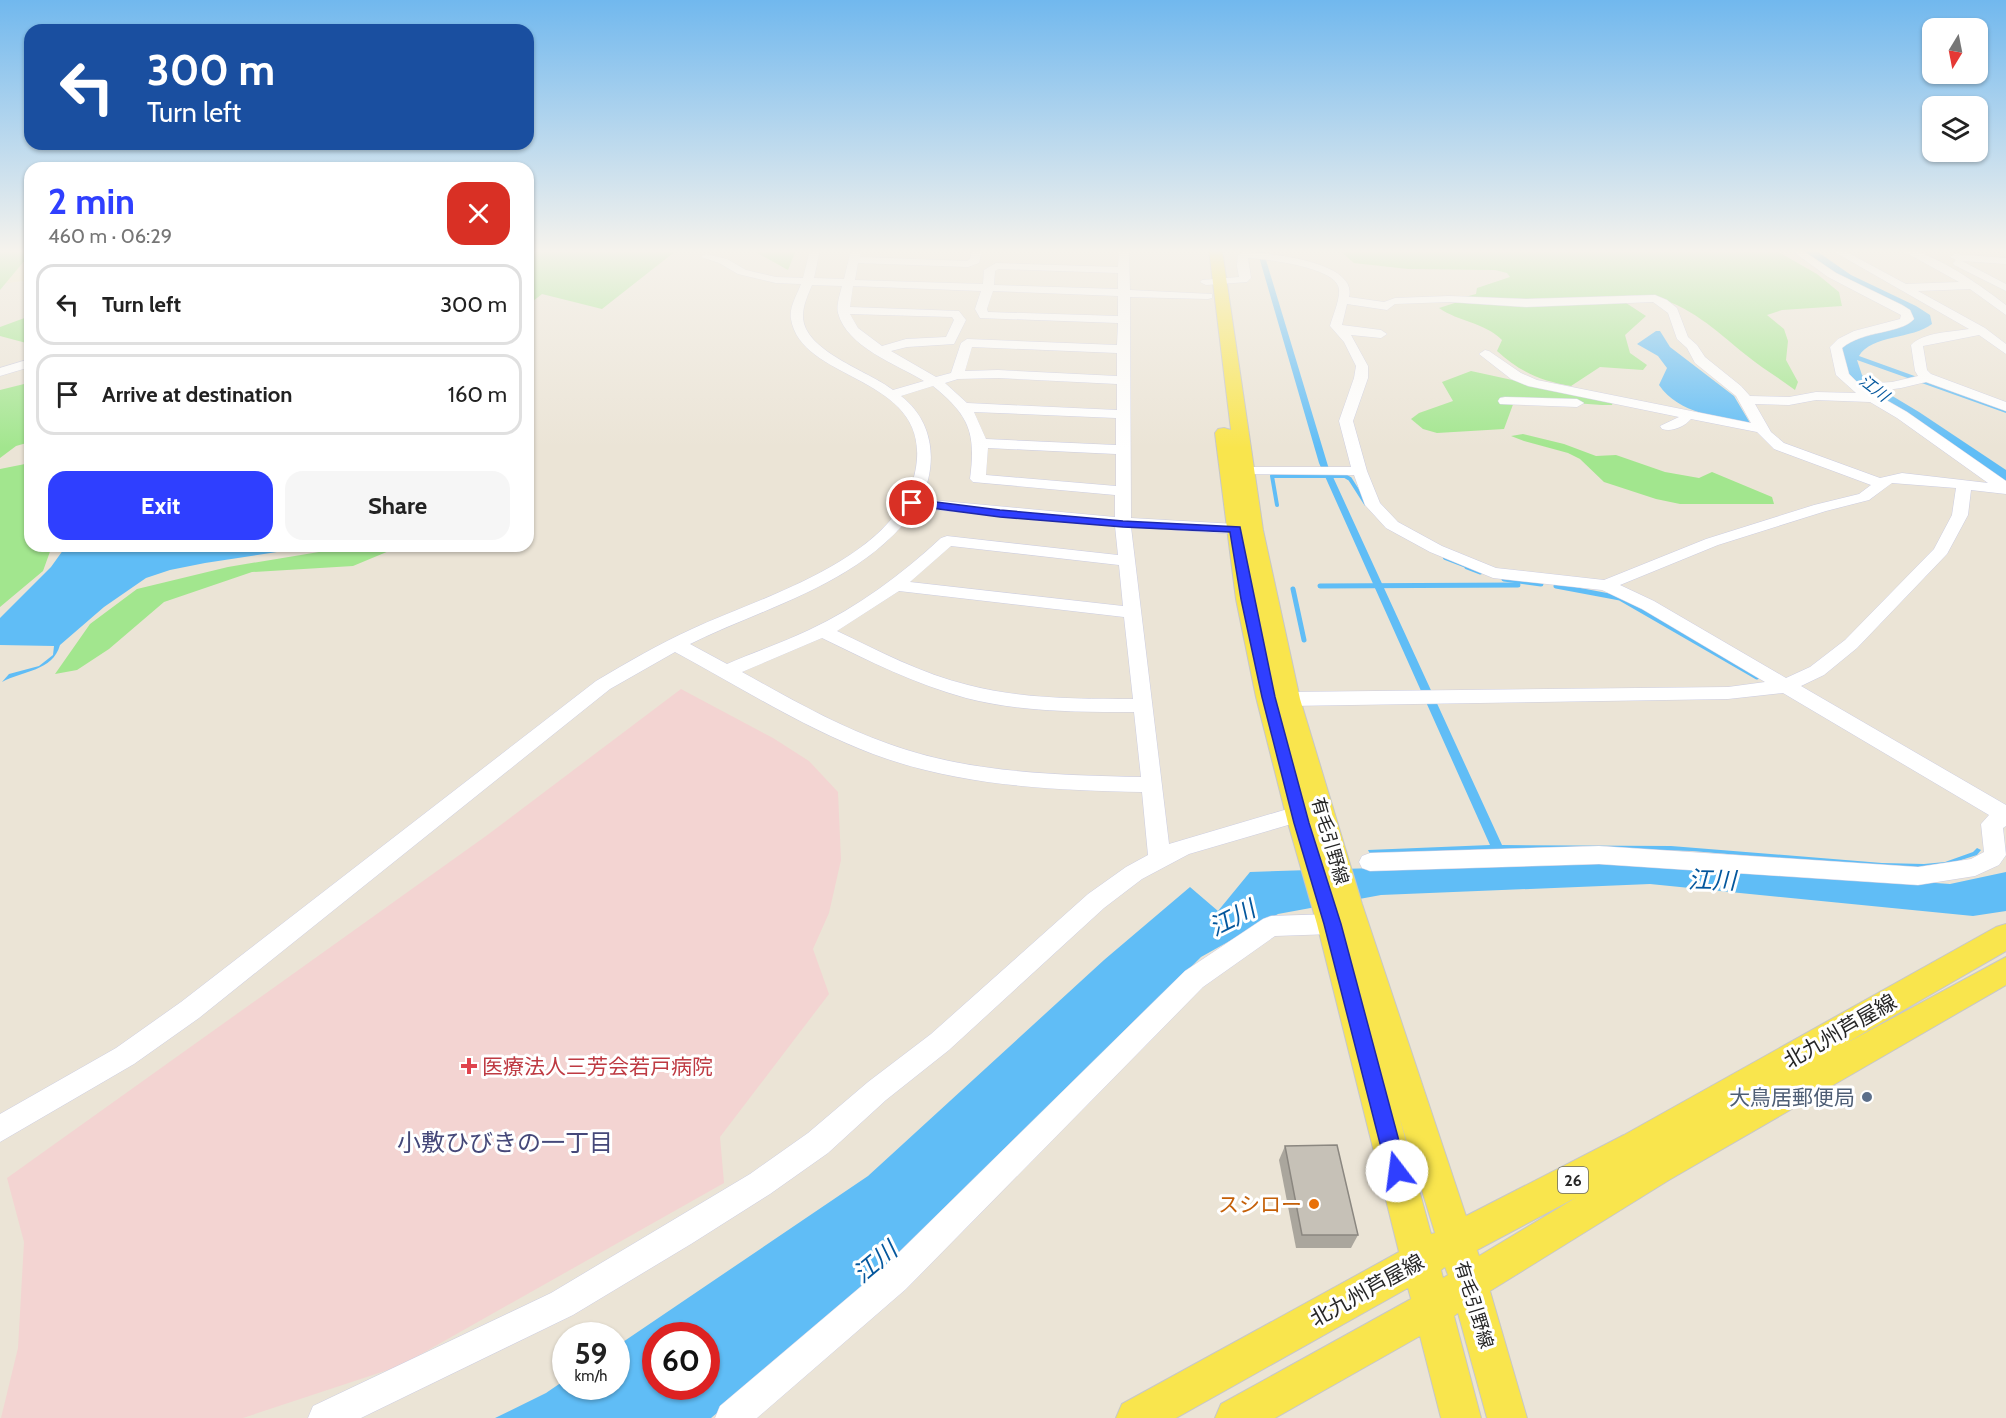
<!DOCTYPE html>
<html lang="en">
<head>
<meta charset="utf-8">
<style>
  body { margin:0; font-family:Cabin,"Noto Sans JP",sans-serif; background:#f6f6f6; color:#222; height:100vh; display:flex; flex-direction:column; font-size:22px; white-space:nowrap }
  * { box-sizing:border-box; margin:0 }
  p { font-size:20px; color:#767676 }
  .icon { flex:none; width:33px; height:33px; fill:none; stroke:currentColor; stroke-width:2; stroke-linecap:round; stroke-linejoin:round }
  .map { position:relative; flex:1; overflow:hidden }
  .details { position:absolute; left:24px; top:162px; width:510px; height:390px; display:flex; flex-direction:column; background:#fff; border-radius:18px; box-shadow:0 2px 4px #0004 }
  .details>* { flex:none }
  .top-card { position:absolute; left:24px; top:24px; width:510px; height:126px; border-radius:18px; box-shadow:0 2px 4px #0004; background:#1a4fa0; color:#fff; overflow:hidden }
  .needle { width:39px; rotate:190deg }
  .fabs { position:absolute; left:1922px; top:18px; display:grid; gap:12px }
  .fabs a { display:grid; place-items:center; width:66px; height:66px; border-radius:12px; background:#fff; box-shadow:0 2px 4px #0004; font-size:30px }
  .speed { position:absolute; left:552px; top:1322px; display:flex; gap:12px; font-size:30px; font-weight:700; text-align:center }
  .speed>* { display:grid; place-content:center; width:78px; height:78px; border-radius:50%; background:#fff; box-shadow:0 2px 4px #0004; line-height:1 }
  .speed small { font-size:15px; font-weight:400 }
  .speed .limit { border:9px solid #d22; background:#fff; color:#111 }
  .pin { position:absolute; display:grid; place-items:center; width:51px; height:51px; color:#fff; margin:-26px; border:3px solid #fff; border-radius:50%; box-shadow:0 2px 6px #0007 }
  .me { position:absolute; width:66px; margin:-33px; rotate:345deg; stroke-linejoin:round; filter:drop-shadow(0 0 4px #0008) }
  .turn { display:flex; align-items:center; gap:21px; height:126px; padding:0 24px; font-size:27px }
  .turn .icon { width:78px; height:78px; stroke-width:2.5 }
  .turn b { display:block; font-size:42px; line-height:51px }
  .round { display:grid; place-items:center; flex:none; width:63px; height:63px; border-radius:18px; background:#f6f6f6 }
  .headline { display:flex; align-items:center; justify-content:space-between; height:102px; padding:0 24px }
  h1 { font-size:36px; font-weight:700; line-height:45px; color:#2f3fff }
  .primary-button { display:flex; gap:12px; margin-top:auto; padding:12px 24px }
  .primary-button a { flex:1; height:69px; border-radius:18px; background:#2f3fff; color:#fff; font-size:24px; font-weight:700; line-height:69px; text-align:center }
  .primary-button a+a { background:#f6f6f6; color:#222 }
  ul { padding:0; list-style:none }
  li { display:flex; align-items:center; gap:18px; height:81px; margin:0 12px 9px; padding:0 12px; border:3px solid #e0e0e0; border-radius:18px }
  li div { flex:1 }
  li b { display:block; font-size:22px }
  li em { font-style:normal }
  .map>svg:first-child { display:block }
  .education { fill:#eee5c4 }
  .medical { fill:#f3d4d2 }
  .green { fill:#a2e68e }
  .water { fill:#60bdf6; fill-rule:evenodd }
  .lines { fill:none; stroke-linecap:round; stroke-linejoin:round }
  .stream-far1 { stroke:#60bdf6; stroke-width:4 }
  .stream { stroke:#60bdf6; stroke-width:5 }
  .minor-casing { stroke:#cccde1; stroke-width:1 }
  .major-casing { stroke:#c7c7c7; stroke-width:2 }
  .minor { fill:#fff; fill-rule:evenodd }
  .major { fill:#f9e54d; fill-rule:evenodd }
  .wall { fill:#aaa69d }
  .building { fill:#c6c1b7; stroke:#8b8780; stroke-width:1.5 }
  .route { fill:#2f3fff; stroke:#1f29a6; stroke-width:1.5 }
  .health-dot { fill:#e0444e; stroke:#fff; stroke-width:2 }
  .service-dot { fill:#5c6f8a; stroke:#fff; stroke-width:2 }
  .food-dot { fill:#e8710a; stroke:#fff; stroke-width:2 }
  .labels { text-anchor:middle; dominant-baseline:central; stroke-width:6; stroke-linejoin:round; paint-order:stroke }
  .far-water-label { font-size:16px; font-style:italic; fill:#04579d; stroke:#fff }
  .shield { fill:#fff; stroke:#686868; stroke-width:1.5 }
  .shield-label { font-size:16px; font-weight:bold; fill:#272727 }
  .street-label { font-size:18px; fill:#272727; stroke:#fff }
  .near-street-label { font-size:21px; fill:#272727; stroke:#fff }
  .near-health-label { font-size:21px; fill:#be3a42; stroke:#fff; text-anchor:start }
  .near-service-label { font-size:21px; fill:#4e5e75; stroke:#fff; text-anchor:end }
  .near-food-label { font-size:21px; fill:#c56008; stroke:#fff; text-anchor:end }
  .near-water-label { font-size:24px; font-style:italic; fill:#04579d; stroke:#fff }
  .near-neighbourhood-label { font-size:24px; fill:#454879; stroke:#fff }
</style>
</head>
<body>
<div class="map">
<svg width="2006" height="1418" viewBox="0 0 2006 1418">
  <rect width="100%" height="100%" fill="#ebe4d6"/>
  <path class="education" d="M30,256V280L0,284V278Z"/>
  <path class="medical" d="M681,689L773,738L809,761L838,792L841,860L829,913L813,949L829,994L720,1137L724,1183L400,1366L243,1418H1L18,1348L24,1242L7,1178L486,836Z"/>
  <g class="green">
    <path d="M0,250H30V254L0,290Z"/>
    <path d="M528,250H677L602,309L542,294L528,305Z"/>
    <path d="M752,250H796L788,270Z"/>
    <path d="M1339,250H1775L1817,274L1839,292L1842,306L1782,310L1767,315L1784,329L1788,341L1786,360L1798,382L1795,390C1779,378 1762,368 1746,355C1714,329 1691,306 1649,295L1523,300L1465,297L1476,294L1477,288L1510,277L1507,273L1495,270L1408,269L1354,263Z"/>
    <path d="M1464,300L1607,304L1623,301L1646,316L1625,335L1630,353L1647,365L1643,370L1600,367L1571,386C1541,381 1520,372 1497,351L1502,340C1484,322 1459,322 1439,308Z"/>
    <path d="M30,316V344L0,336V327Z"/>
    <path d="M1471,371L1613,402L1612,405H1602L1515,399L1504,429L1437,433L1423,429L1411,419L1419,413L1453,401L1442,382Z"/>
    <path d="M24,384L30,395V442L16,446L0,458V390Z"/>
    <path d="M1523,434L1564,444L1596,456L1616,455L1665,472L1699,478L1712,472L1772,497L1774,504H1680L1656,499L1604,482L1580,459L1568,453L1524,441L1511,436Z"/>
    <path d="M30,463V546H52L43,571L0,607V469Z"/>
    <path d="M355,546H401L353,566L252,572L164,602L109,649L77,670L55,674L90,624L137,589L228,567Z"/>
  </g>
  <g class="water">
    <path d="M1257,250H1263L1328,466L1502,845L1671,846L1882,863L1924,864L1945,862L1973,852L1977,848L1981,850L1977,855L1958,861L1923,868L1881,867L1692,851L1554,847L1502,849L1619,861L1950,884L2006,872V911L1973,916L1650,884L1381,895L1278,914L1201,957L872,1286L711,1418H495L546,1393L565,1380L566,1386H616L617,1346L868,1176L1104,960L1190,887L1218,911L1250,872L1503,864L1496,849L1370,854L1368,850L1490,845L1319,463ZM656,1335H706V1386H656Z"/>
    <path d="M1800,250H1815L1851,275L1916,306L1930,315L1932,324C1913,339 1871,335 1859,356L2006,409V413L1857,360L1862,375L1869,382L1919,412L2006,470V485L1865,392L1846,372L1841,348L1860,336L1912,320L1836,276Z"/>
    <path d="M1656,331H1660L1670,347L1734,396L1750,423C1718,417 1679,414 1659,385L1667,368L1658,356L1637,344Z"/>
    <path d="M66,546H316L205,563L170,570L146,578L104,607L60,645C53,671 22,671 2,682L9,674L39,666L53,655L54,646L0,645V618L51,567Z"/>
  </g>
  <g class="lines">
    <g class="stream-far1">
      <path d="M1277,505L1272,476H1345L1350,479L1366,504"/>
      <path d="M1445,558L1471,568"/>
    </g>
    <g class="stream">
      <path d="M1467,567L1480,572"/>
      <path d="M1504,579L1541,584"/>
      <path d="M1320,586L1518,585"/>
      <path d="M1556,586L1620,598L1757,677"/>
      <path d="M1293,589L1304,640"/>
    </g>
    <defs>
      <g id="minor">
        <path d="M810,250H820L814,278L844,279L851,250H861L860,257L967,261L970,259L972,250H982L979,263L968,267L858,263L855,280L983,284L984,270L996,263L1118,267L1119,250H1129L1130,290L1212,294V298L1208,299L1130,297L1131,518L1253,525L1261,530L1253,535L1131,527L1169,844L1311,802L1319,804L1322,810L1319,816L1189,854L1142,879L1104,908L949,1050L886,1100L828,1153L770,1194L691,1244L573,1315L361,1418H308L313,1406L551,1293L750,1174L808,1133L868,1082L931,1034L1088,894L1126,867L1148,855L1142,792C1051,790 959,786 873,754C804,728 740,687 675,652L610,689L199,1018L134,1064L0,1142V1114L116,1048L181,1002L596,681C628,662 659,644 692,629C765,595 910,556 917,459C923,375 801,381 791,319C789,307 797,295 801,284L776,283L738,274L719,263L701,257L706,254L727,259L746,270L776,277L803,278ZM998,269L1118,273V289L994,285L995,271ZM812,285L842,286C840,294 836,306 838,313C847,347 896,364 924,381L893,390C869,371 803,351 803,316C803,305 808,295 812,285ZM853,286L981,291L975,309L980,318L1118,323L1117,345L967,339L961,343L951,373L936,377L891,351L907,347L954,344L966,320L959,311L850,307ZM993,291L1118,296V316L988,312L987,309ZM850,314L952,317L954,320L946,337L906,339L882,346L858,328ZM972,347L1117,353V376L998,370L965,371ZM998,378L1117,384V410L967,403L945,383L958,379ZM933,386C970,416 976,433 970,479L973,482L1115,495V517L921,499C938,464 934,421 901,396ZM974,412L1116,418V445L986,439ZM988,448L1116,454V486L986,475ZM916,508L1115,526L1118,555L947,536L941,538C901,575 858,607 809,630C782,643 754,652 727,664L690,644C767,606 864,583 916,508ZM951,546L1119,565L1123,606L910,582ZM899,591L1124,617L1133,699C1078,699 1022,699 968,685C922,674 879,651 837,631ZM822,638C869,661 915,684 966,698C1020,712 1078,712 1134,712L1141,777C1056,775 969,773 889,744C837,726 789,698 742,672Z"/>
        <path d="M1791,250H1802L1836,273L1902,305L1910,310L1914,319C1901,334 1863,330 1842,348L1849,374L1859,384L1892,382L1918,376L1915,371L1911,345C1923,332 1952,332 1969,329L1831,250H1843L1906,284L1959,282L1901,250C1928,247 1984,288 2006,305V315L1970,289L1918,291L1985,328L2006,344V354L1979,335L1923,346L1927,370L1931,374L2006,402V411L1926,382L1901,388L1872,392L1907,412L2006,481V494L1971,490L1968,515L1947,554L1857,648L1824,675L1801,686L2006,805V826L2003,828L2006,855L1999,865L1975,876L1918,885L1599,864L1370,871L1362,868L1359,862L1362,856L1370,853L1599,846L1918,867L1971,859L1984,852L1981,824L1989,815L1783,693L1728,699L1288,706L1281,704L1278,699L1281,694L1288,692L1728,687L1765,682L1642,609L1602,590L1493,578L1430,552L1386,528L1365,505L1354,475L1241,474L1239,471L1241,468L1246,467H1351L1339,421L1354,378L1356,366L1344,342L1330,326C1333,315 1340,300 1339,289C1337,267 1265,259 1248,258L1251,278L1247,282L1206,285L1200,282L1202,280L1239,277L1237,266L1238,255L1243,252C1267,253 1358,261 1349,297L1384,302L1395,298L1449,296L1526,299L1655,295L1667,300L1677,308L1688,337L1697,345L1705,357L1741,386L1750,396L1789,397L1816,392L1856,393L1836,375L1830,347L1838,339L1854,331L1900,319L1901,315L1828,277ZM1449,302L1526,307L1653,302L1668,313L1677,339L1687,348L1695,363L1736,396L1751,423L1537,380L1521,373L1489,351L1485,350L1479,354L1511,379L1528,386L1679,417L1660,426L1662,429C1672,432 1684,427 1691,419L1757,432L1774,449L1871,485L1859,494L1814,505L1706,539L1604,580L1496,568L1442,546L1398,522L1380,503L1367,471L1353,421L1368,378V366L1351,335L1381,338L1387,334L1381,330L1342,325L1347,304L1387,310L1395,304ZM1816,400L1870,402L1897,418L1988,483L1902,473L1880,478L1784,443L1771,432L1755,404L1789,405ZM1892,483L1956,488L1952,515L1934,549L1845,640L1810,667L1786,678L1654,601L1620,585L1718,545L1826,511L1869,500Z"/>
        <path d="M1955,254L2006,258V264L1962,261L2006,284V291L1954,265L1953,263L1956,260L1950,257Z"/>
        <path d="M30,359V367L0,376V368Z"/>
        <path d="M1505,397L1577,399L1584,403L1577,407L1500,404L1498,401L1500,398Z"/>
        <path d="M1332,914L1340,917L1344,924L1340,931L1332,934L1275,936L1203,987L906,1289L757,1418H715L720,1406L884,1267L1185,971L1263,919L1271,916Z"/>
      </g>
      <path id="major" d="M1209,250H1222L1263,530L1300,699L1362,904L1466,1216L1624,1135L1996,927L2006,924V951L1843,1045L2006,957V985L1669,1180L1490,1291L1527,1418H1487L1458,1313L1454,1316L1481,1418H1441L1420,1336L1275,1418H1215L1221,1404L1411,1299L1408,1288L1176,1418H1116L1122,1404L1399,1252L1317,924L1288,823L1256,697L1236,599L1215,433L1218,429L1224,428L1231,430ZM1400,1119L1435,1233L1431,1234ZM1577,1197L1479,1256L1477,1250ZM1445,1267L1448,1275L1443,1278L1441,1270Z"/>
    </defs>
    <use href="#minor" class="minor-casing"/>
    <use href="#major" class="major-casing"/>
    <use href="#minor" class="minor"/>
    <use href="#major" class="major"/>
  </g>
  <path class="wall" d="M1285,1146L1358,1235L1351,1248H1296L1279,1160Z"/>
  <path class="building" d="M1337,1145L1358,1235H1302L1285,1146Z"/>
  <linearGradient id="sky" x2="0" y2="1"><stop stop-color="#71b8ee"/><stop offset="0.56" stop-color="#f6f3ed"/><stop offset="1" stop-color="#f6f3ed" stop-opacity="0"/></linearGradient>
  <rect width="2006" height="448" fill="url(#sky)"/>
  <path class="route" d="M912,499L1000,510L1123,521L1240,527L1275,697L1309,823L1341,924L1407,1171L1404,1178L1397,1181L1390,1178L1387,1171L1324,924L1294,823L1262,697L1241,599L1230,532L1123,527L1000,517L908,505V500Z"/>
  <path class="health-dot" d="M466 1057h6v6h6v6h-6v6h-6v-6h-6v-6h6z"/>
  <circle class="service-dot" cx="1867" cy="1097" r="6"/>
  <circle class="food-dot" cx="1314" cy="1204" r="6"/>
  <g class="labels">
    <g class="far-water-label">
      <text transform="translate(1874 388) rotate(37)">江川</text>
    </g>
    <rect class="shield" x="1558" y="1167" width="30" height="26" rx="4.5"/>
    <g class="shield-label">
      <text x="1573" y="1180">26</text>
    </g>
    <g class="street-label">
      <text transform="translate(1330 841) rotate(74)">有毛引野線</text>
      <text transform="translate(1474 1305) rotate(73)">有毛引野線</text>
    </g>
    <g class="near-street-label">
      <text transform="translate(1840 1031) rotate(-30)">北九州芦屋線</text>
      <text transform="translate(1367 1290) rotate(-29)">北九州芦屋線</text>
    </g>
    <g class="near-health-label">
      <text x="482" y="1066">医療法人三芳会若戸病院</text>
    </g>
    <g class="near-service-label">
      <text x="1855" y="1097">大鳥居郵便局</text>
    </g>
    <g class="near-food-label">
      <text x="1302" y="1204">スシロー</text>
    </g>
    <g class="near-water-label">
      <text transform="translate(1712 880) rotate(1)">江川</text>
      <text transform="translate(1232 918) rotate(-27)">江川</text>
      <text transform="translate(875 1262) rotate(-40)">江川</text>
    </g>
    <g class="near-neighbourhood-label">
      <text x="505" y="1142">小敷ひびきの一丁目</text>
    </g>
  </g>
</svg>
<div class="fabs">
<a><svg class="needle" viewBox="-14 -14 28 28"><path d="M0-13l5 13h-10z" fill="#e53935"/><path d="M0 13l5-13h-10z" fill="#767676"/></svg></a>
<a><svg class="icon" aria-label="layers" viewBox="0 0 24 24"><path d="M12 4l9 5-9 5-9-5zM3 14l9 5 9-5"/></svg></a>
</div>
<div class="speed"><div>59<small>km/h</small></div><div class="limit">60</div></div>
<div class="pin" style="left:912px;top:503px;background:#d93025"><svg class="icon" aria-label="arrive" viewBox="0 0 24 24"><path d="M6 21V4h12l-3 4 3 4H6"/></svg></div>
<svg class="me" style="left:1397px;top:1171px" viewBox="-20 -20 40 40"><circle r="19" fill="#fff"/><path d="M0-13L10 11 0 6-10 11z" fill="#2f3fff"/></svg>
<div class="top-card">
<div class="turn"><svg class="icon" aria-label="left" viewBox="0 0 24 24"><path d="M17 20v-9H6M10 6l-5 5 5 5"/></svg><div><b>300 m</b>Turn left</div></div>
</div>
<section class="details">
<div class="headline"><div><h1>2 min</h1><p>460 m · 06:29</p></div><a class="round" style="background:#d93025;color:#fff"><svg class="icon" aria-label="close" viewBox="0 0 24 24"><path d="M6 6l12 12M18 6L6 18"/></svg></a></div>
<ul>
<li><svg class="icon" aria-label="left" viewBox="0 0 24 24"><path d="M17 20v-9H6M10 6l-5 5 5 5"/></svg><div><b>Turn left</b></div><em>300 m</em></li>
<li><svg class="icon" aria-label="arrive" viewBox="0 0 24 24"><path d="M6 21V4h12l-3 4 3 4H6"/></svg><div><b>Arrive at destination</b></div><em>160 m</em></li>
</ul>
<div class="primary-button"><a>Exit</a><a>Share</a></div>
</section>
</div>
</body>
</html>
